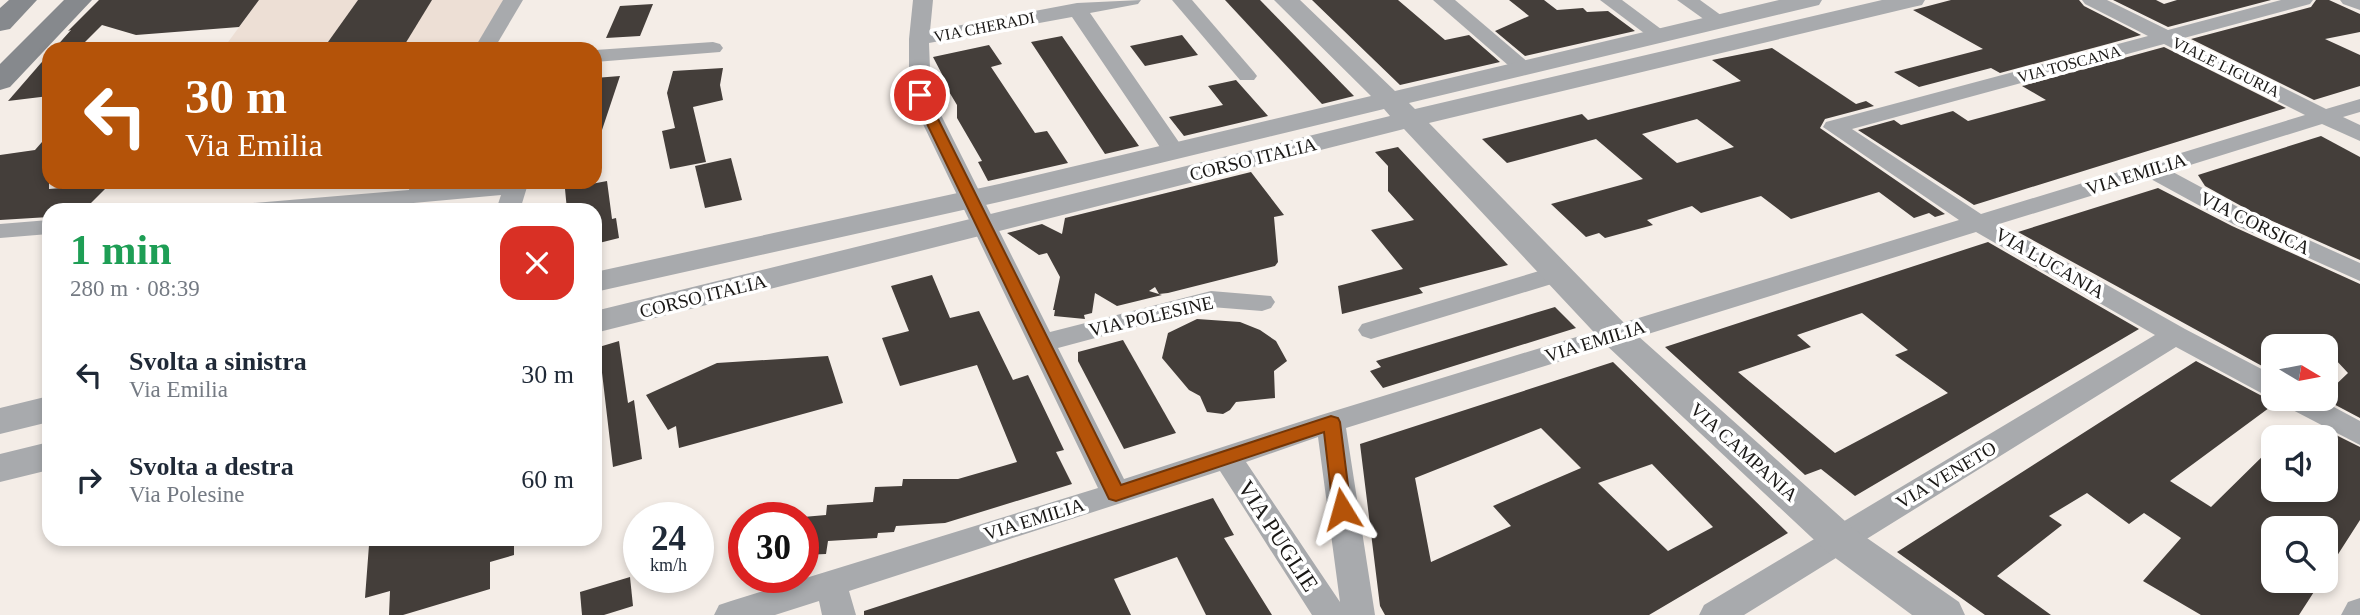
<!DOCTYPE html>
<html lang="it">
<head>
<meta charset="utf-8">
<style>
  body { margin:0; font-family:"Times New Roman",serif; background:#f6f6f7; color:#1f2937; height:100vh; display:flex; flex-direction:column; font-size:26px; white-space:nowrap }
  * { box-sizing:border-box; margin:0 }
  p { font-size:23px; color:#747a83 }
  .icon { flex:none; width:38px; height:38px; fill:none; stroke:currentColor; stroke-width:2; stroke-linecap:round; stroke-linejoin:round }
  .map { position:relative; flex:1; overflow:hidden }
  .sheet { position:absolute; left:42px; top:203px; width:560px; height:343px; display:flex; flex-direction:column; background:#fff; border-radius:21px; box-shadow:0 4px 10px #0003 }
  .sheet>* { flex:none }
  .hud { position:absolute; left:42px; top:42px; width:560px; height:147px; border-radius:21px; box-shadow:0 4px 10px #0003; background:#b45309; color:#fff; overflow:hidden }
  .needle { width:46px; rotate:100deg }
  .controls { position:absolute; left:2261px; top:334px; display:grid; gap:14px }
  .controls a { display:grid; place-items:center; width:77px; height:77px; border-radius:14px; background:#fff; box-shadow:0 4px 10px #0003; font-size:35px }
  .speed { position:absolute; left:623px; top:502px; display:flex; gap:14px; font-size:35px; font-weight:700; text-align:center }
  .speed>* { display:grid; place-content:center; width:91px; height:91px; border-radius:50%; background:#fff; box-shadow:0 4px 10px #0003; line-height:1 }
  .speed small { font-size:18px; font-weight:400 }
  .speed .limit { border:10px solid #d22; background:#fff; color:#111 }
  .pin { position:absolute; display:grid; place-items:center; width:60px; height:60px; color:#fff; margin:-30px; border:4px solid #fff; border-radius:50%; box-shadow:0 2px 7px #0007 }
  .me { position:absolute; width:77px; margin:-38px; rotate:352deg; stroke-linejoin:round; filter:drop-shadow(0 0 5px #0008) }
  .turn { display:flex; align-items:center; gap:24px; height:147px; padding:0 28px; font-size:32px }
  .turn .icon { width:91px; height:91px; stroke-width:2.5 }
  .turn b { display:block; font-size:49px; line-height:60px }
  .round { display:grid; place-items:center; flex:none; width:74px; height:74px; border-radius:21px; background:#f6f6f7 }
  .summary { display:flex; align-items:center; justify-content:space-between; height:119px; padding:0 28px }
  h1 { font-size:42px; font-weight:600; line-height:52px; color:#1e9e55 }
  ul { padding:0; list-style:none }
  li { display:flex; align-items:center; gap:21px; height:105px; padding:0 28px }
  li div { flex:1 }
  li b { display:block; font-size:26px }
  li em { font-style:normal }
  .map>svg:first-child { display:block }
  .built { fill:#eddfd5 }
  .building { fill:#443e3a; fill-rule:evenodd }
  .lines { fill:none; stroke-linecap:round; stroke-linejoin:round }
  .minor { fill:#a8aaad; fill-rule:evenodd }
  .tertiary { fill:#a8aaad; fill-rule:evenodd }
  .secondary { fill:#86898d; fill-rule:evenodd }
  .route { fill:#b45309; stroke:#753606; stroke-width:2 }
  .labels { text-anchor:middle; dominant-baseline:central; stroke-width:7; stroke-linejoin:round; paint-order:stroke }
  .far-street-label { font-size:16px; fill:#1a1816; stroke:#fff }
  .street-label { font-size:19px; fill:#1a1816; stroke:#fff }
  .near-street-label { font-size:23px; fill:#1a1816; stroke:#fff }
</style>
</head>
<body>
<div class="map">
<svg width="2360" height="615" viewBox="0 0 2360 615">
  <rect width="100%" height="100%" fill="#f4ede7"/>
  <path class="built" d="M259,0H504L476,49H223Z"/>
  <g class="building">
    <path d="M99,0H259L239,27L136,35L102,25L78,49H54L71,30L68,31Z"/>
    <path d="M358,0H432L402,49H323Z"/>
    <path d="M1225,0H1260L1354,96L1322,104Z"/>
    <path d="M1312,0H1398L1445,40L1469,35L1500,62L1400,85Z"/>
    <path d="M1509,0H1544L1557,10L1583,8L1587,12L1608,11L1635,31L1525,56L1495,31L1529,16Z"/>
    <path d="M1951,0H2079L2084,6L2141,35L2000,73L1991,68L1919,87L1894,72L1983,49L1913,10Z"/>
    <path d="M2113,0H2156L2164,4L2177,0H2271L2168,27Z"/>
    <path d="M2316,0H2329L2360,14V32L2325,39L2360,55V86L2314,100L2191,39L2311,7Z"/>
    <path d="M653,4L640,36L606,38L620,6Z"/>
    <path d="M1182,35L1198,55L1145,66L1130,46Z"/>
    <path d="M1062,36L1100,91L1139,146L1105,154L1031,42Z"/>
    <path d="M989,45L1002,64L991,67L1035,133L1047,131L1068,163L988,181L978,162L982,161L957,118V105L942,80H945L933,57Z"/>
    <path d="M2164,47L2286,108L1974,205L1858,130L1894,120L1901,125L1953,111L1968,121L2046,100L2022,86Z"/>
    <path d="M1772,48L1856,104L1866,101L1874,106L1825,119L1820,128L1945,214L1935,217L1929,213L1914,218L1879,192L1791,219L1761,196L1701,213L1692,206L1647,220L1653,225L1605,238L1599,233L1586,237L1551,204L1643,179L1596,139L1507,163L1482,139L1582,114L1588,120L1741,81L1712,60ZM1697,119L1734,147L1677,163L1642,134Z"/>
    <path d="M49,55V96L8,101L41,63Z"/>
    <path d="M723,68L720,85L723,100L693,107L706,162L670,169L662,131L675,128L667,93L673,71Z"/>
    <path d="M620,76L599,139H595V78Z"/>
    <path d="M1236,80L1268,116L1184,136L1169,117L1223,105L1208,86Z"/>
    <path d="M49,134V189L110,184L84,210H49V217L0,220V155L35,150Z"/>
    <path d="M2321,136L2360,157V260L2252,212L2205,186L2198,175Z"/>
    <path d="M1398,147L1508,265L1419,288L1423,293L1342,314L1338,286L1403,269L1371,230L1414,220L1388,191V166L1375,152Z"/>
    <path d="M731,158L742,200L705,208L695,166Z"/>
    <path d="M1251,172L1284,215L1274,217L1278,262L1275,266L1168,293L1159,294L1155,287L1149,291L1162,295L1117,306L1095,293L1092,313L1084,315L1085,319L1054,316L1055,310H1053L1060,277L1047,253L1039,255L1007,233L1042,224L1062,234L1065,218Z"/>
    <path d="M607,181L612,219L616,218L619,238L595,244V210H567L565,189Z"/>
    <path d="M2158,188L2232,226L2360,284V418L2326,400V394L2348,373L2335,359L2326,366V346H2273V372L2018,232Z"/>
    <path d="M1988,242L2139,329L1855,496L1821,469L1805,475L1665,347ZM1862,313L1908,350L1895,355L1948,393L1835,453L1738,372L1811,347L1797,335Z"/>
    <path d="M932,275L950,318L979,311L1013,380L1028,375L1064,450L1056,452L1072,484L945,523L896,526L894,532L878,533L877,538L828,541L826,554L803,555V517L826,515L827,505L873,502L875,487L902,486L903,479H958L1017,462L977,365L900,386L882,338L909,331L891,286Z"/>
    <path d="M1555,307L1576,328L1383,388L1370,371L1381,367L1376,361Z"/>
    <path d="M1197,319L1240,322L1260,330L1276,341L1287,361L1274,371L1275,398L1236,402L1230,410L1223,414L1207,412L1200,396L1189,390L1162,358L1168,333Z"/>
    <path d="M1123,340L1176,433L1124,449L1078,361V352Z"/>
    <path d="M619,341L628,403L634,400L642,459L613,467L599,347Z"/>
    <path d="M828,356L843,403L679,448L676,426L668,430L646,395L717,363Z"/>
    <path d="M2196,361L2262,396L2273,399V405L2170,481L2211,507L2273,446V490H2326V430L2360,447V520L2326,573V528H2273V581H2321L2299,615H2201L2143,581L2181,538L2144,513L2129,524L2087,493L2049,516L2062,525L1997,576L2051,615H1985L1897,552Z"/>
    <path d="M1613,362L1788,533L1649,615H1385L1380,606L1360,444ZM1541,428L1581,468L1493,506L1511,526L1431,562L1415,478ZM1652,464L1713,527L1668,551L1598,483Z"/>
    <path d="M1213,498L1234,535L1224,538L1272,615H1206L1177,557L1114,579L1131,615H864V611Z"/>
    <path d="M389,539H514V555L490,562V589L403,615H389L390,591L365,598L369,545Z"/>
    <path d="M630,577L633,606L604,615H582L580,592Z"/>
  </g>
  <g class="lines">
    <g class="minor">
      <path d="M503,0H523L494,49H474Z"/>
      <path d="M913,0H933L930,31L1077,3L1141,0L1138,4L1090,13L1185,151L1182,156H1166L1072,17L929,43L931,95L1050,332L1211,291L1271,296L1275,302L1271,308L1262,311L1211,307L1058,348L1124,479L1321,415L1959,220L1823,127L1826,122L2148,36L2085,4L2082,0H2107L2168,30L2281,0H2313L2310,4L2184,38L2326,109L2360,99V112L2343,117L2360,125V141L2322,124L2171,171L2251,214L2360,263V281L2233,224L2149,178L1999,224L2185,329L2273,375V397L2263,394L2176,347L1744,615H1699L1704,605L2155,335L1976,232L1346,428L1375,615H1312L1220,471L849,591L856,615H822L819,601L775,615H714L719,605L731,601L1098,488L909,95V39ZM2164,44L2305,115L1981,214L1852,129ZM1318,437L1340,602L1246,462Z"/>
      <path d="M1172,0H1192L1254,72L1257,76L1254,80H1240Z"/>
      <path d="M1433,0H1455L1530,64L1533,68L1530,72H1516Z"/>
      <path d="M1600,0H1622L1669,35L1666,39H1652Z"/>
      <path d="M1677,0H1700L1729,21L1726,25H1712Z"/>
      <path d="M2340,0H2360V10L2343,4Z"/>
      <path d="M713,42L720,44L723,48L720,52L595,62V50Z"/>
      <path d="M411,182H435L433,188L523,182L527,187L520,210H496L501,195L337,210H241L245,205L253,203L409,190Z"/>
      <path d="M49,220V234L0,238V224Z"/>
      <path d="M1559,265L1568,267L1572,273L1568,279L1371,339L1362,336L1358,330L1362,324Z"/>
      <path d="M2281,399H2319L2360,421V445L2285,406Z"/>
      <path d="M2360,598V615H2341L2348,602Z"/>
    </g>
    <g class="tertiary">
      <path d="M1274,0H1300L1395,91L1779,0H1822L1819,5L1409,103L1415,109L1882,0H1925L1922,5L1913,7L1429,123L1628,327L1854,529L1959,602L1965,615H1912L1826,551L1604,343L1404,129L595,333V311L1390,116L1384,109L999,202L595,292V272L999,184L1371,96Z"/>
      <path d="M49,396V422L0,434V408Z"/>
      <path d="M49,442V470L0,482V454Z"/>
    </g>
    <g class="secondary">
      <path d="M9,0H37L10,29L0,31V8Z"/>
      <path d="M64,0H92L10,87L0,90V64Z"/>
    </g>
  </g>
  <path class="route" d="M920,91L926,95L1121,485L1331,416L1338,418L1340,422L1351,509L1349,515L1342,517L1335,515L1333,509L1324,432L1116,501L1109,499L913,95Z"/>
  <g class="labels">
    <g class="far-street-label">
      <text transform="translate(984 27) rotate(-11)">VIA CHERADI</text>
      <text transform="translate(2069 64) rotate(-15)">VIA TOSCANA</text>
      <text transform="translate(2226 67) rotate(26)">VIALE LIGURIA</text>
    </g>
    <g class="street-label">
      <text transform="translate(1253 159) rotate(-14)">CORSO ITALIA</text>
      <text transform="translate(2136 174) rotate(-17)">VIA EMILIA</text>
      <text transform="translate(2255 223) rotate(26)">VIA CORSICA</text>
      <text transform="translate(2050 263) rotate(30)">VIA LUCANIA</text>
      <text transform="translate(703 296) rotate(-14)">CORSO ITALIA</text>
      <text transform="translate(1151 316) rotate(-13)">VIA POLESINE</text>
      <text transform="translate(1595 341) rotate(-17)">VIA EMILIA</text>
      <text transform="translate(1744 452) rotate(42)">VIA CAMPANIA</text>
      <text transform="translate(1946 475) rotate(-31)">VIA VENETO</text>
      <text transform="translate(1034 519) rotate(-17)">VIA EMILIA</text>
    </g>
    <g class="near-street-label">
      <text transform="translate(1278 536) rotate(57)">VIA PUGLIE</text>
    </g>
  </g>
</svg>
<div class="controls">
<a><svg class="needle" viewBox="-14 -14 28 28"><path d="M0-13l5 13h-10z" fill="#e53935"/><path d="M0 13l5-13h-10z" fill="#747a83"/></svg></a>
<a><svg class="icon" aria-label="sound" viewBox="0 0 24 24"><path d="M4 9h4l5-4v14l-5-4H4zM17 9q2 3 0 6"/></svg></a>
<a><svg class="icon" aria-label="search" viewBox="0 0 24 24"><circle cx="10" cy="10" r="6"/><path d="M15 15l6 6"/></svg></a>
</div>
<div class="speed"><div>24<small>km/h</small></div><div class="limit">30</div></div>
<div class="pin" style="left:920px;top:95px;background:#d93025"><svg class="icon" aria-label="arrive" viewBox="0 0 24 24"><path d="M6 21V4h12l-3 4 3 4H6"/></svg></div>
<svg class="me" style="left:1342px;top:509px" viewBox="-20 -20 40 40"><path d="M0-17L14 15 0 8-14 15z" fill="#b45309" stroke="#fff" stroke-width="4"/></svg>
<div class="hud">
<div class="turn"><svg class="icon" aria-label="left" viewBox="0 0 24 24"><path d="M17 20v-9H6M10 6l-5 5 5 5"/></svg><div><b>30 m</b>Via Emilia</div></div>
</div>
<section class="sheet">
<div class="summary"><div><h1>1 min</h1><p>280 m · 08:39</p></div><a class="round" style="background:#d93025;color:#fff"><svg class="icon" aria-label="close" viewBox="0 0 24 24"><path d="M6 6l12 12M18 6L6 18"/></svg></a></div>
<ul>
<li><svg class="icon" aria-label="left" viewBox="0 0 24 24"><path d="M17 20v-9H6M10 6l-5 5 5 5"/></svg><div><b>Svolta a sinistra</b><p>Via Emilia</p></div><em>30 m</em></li>
<li><svg class="icon" aria-label="right" viewBox="0 0 24 24"><path d="M7 20v-9h11M14 6l5 5-5 5"/></svg><div><b>Svolta a destra</b><p>Via Polesine</p></div><em>60 m</em></li>
</ul>
</section>
</div>
</body>
</html>
